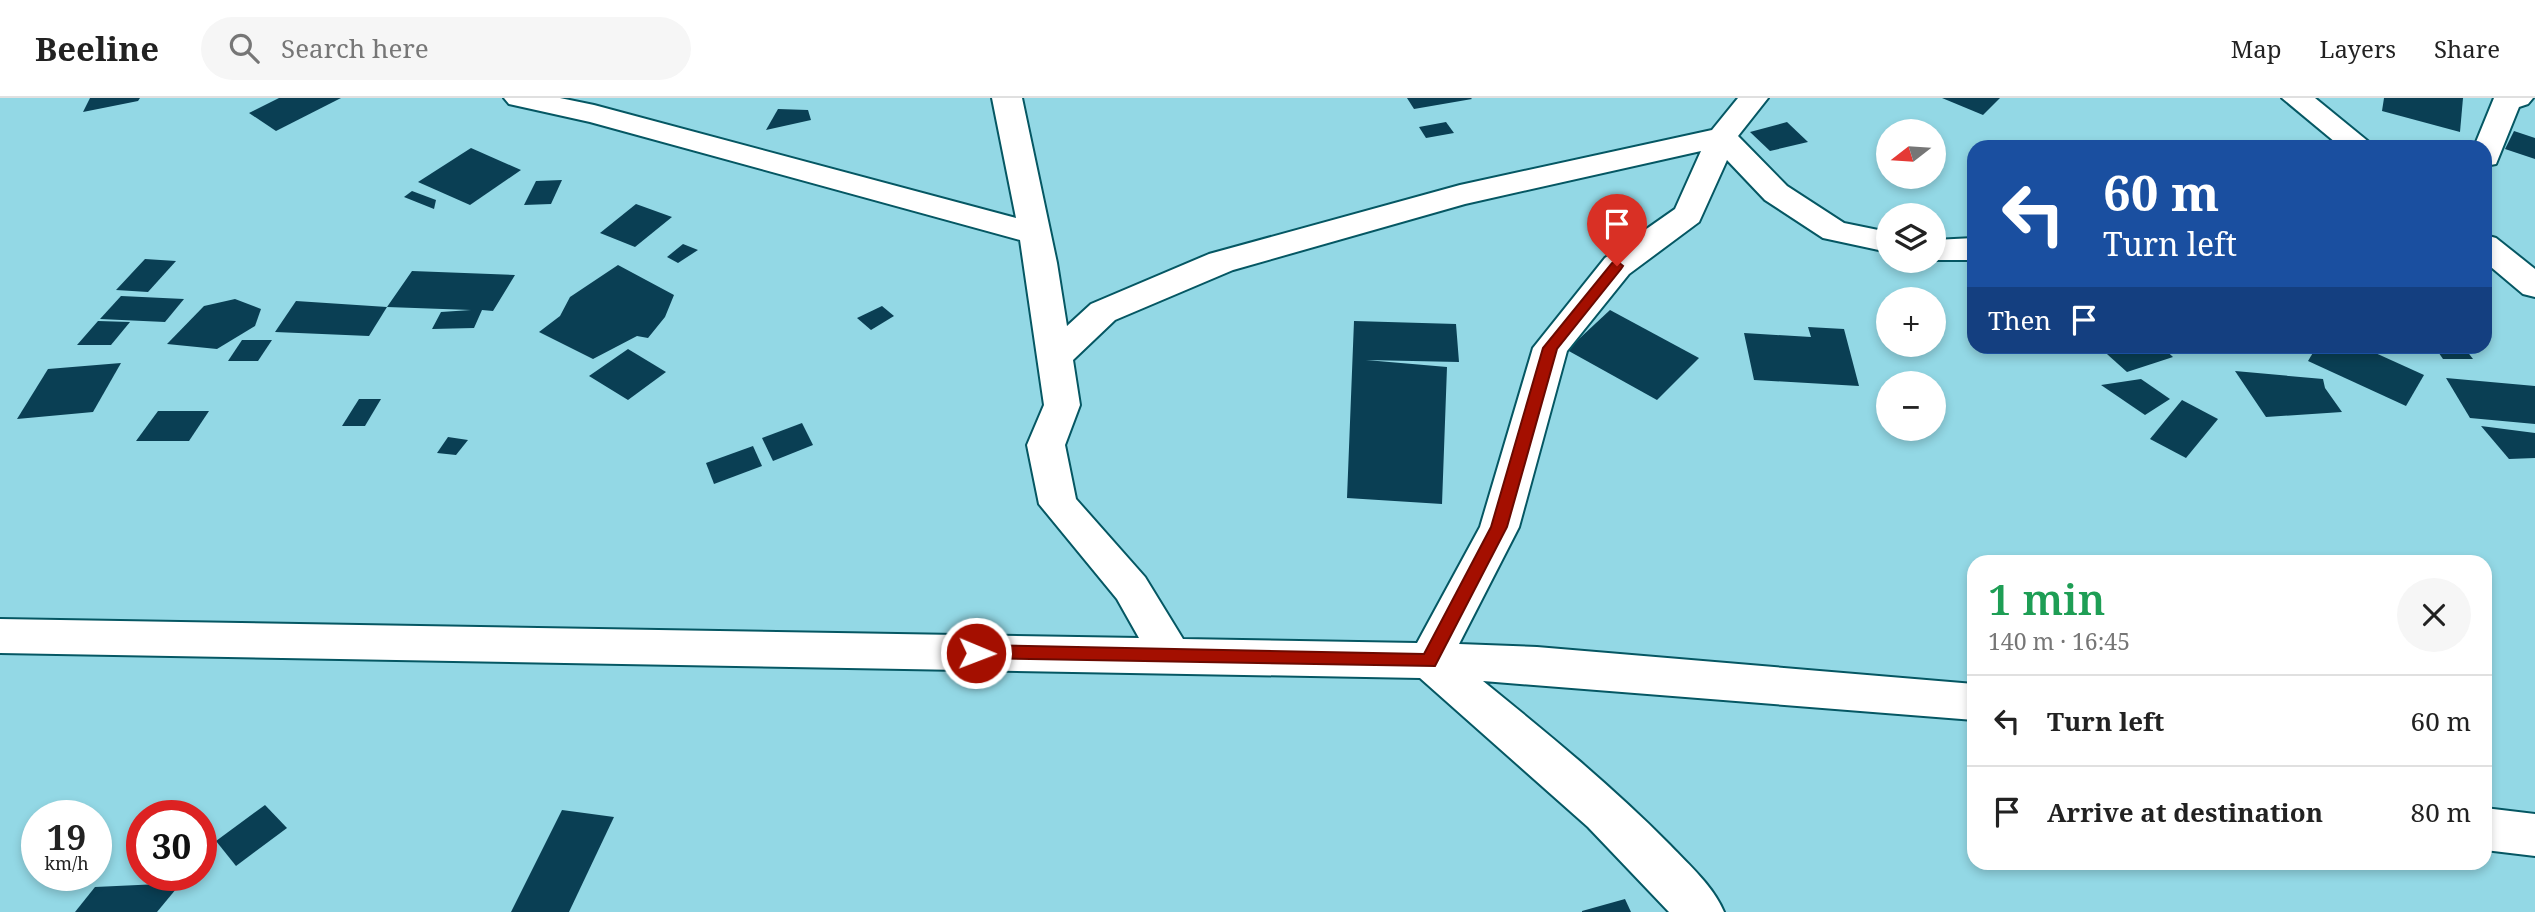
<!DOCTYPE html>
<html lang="en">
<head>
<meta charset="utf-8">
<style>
  body { margin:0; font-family:"Noto Serif",serif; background:#f6f6f6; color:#222; height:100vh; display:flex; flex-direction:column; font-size:26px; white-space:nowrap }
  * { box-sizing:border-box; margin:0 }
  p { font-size:23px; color:#767676 }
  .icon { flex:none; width:38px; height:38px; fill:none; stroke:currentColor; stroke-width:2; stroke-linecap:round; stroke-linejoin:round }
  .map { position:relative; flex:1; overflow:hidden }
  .sheet { position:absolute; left:1967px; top:457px; width:525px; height:315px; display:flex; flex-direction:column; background:#fff; border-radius:21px; box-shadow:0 4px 10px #0003 }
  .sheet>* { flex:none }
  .guide { position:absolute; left:1967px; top:42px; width:525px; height:214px; border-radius:21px; box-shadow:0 4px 10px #0003; background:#1a4fa0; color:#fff; overflow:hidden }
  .needle { width:46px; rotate:253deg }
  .tools { position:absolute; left:1876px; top:21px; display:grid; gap:14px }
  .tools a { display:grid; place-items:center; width:70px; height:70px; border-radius:50%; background:#fff; box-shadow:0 4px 10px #0003; font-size:35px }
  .speed { position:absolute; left:21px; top:702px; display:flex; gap:14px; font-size:35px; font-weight:700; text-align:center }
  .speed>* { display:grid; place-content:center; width:91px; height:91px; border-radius:50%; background:#fff; box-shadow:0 4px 10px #0003; line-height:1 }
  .speed small { font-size:18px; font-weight:400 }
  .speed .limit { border:10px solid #d22; background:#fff; color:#111 }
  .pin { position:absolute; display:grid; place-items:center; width:60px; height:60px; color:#fff; margin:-72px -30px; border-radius:50% 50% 50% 0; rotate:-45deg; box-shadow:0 0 7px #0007 }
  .pin .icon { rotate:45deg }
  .me { position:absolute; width:77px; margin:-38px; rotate:91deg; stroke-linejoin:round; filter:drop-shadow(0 0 5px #0008) }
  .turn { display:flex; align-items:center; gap:24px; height:147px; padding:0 21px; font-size:32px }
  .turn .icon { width:91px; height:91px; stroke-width:2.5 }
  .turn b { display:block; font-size:49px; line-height:60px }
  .then { display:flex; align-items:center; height:66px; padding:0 21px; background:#0003; gap:14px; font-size:26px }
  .round { display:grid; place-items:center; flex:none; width:74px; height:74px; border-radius:37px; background:#f6f6f6 }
  .headline { display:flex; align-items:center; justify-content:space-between; height:119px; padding:0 21px }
  h1 { font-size:42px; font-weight:600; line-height:52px; color:#1e9e55 }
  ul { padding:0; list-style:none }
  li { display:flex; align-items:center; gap:21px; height:91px; padding:0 21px; border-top:2px solid #e0e0e0 }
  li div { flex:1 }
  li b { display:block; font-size:26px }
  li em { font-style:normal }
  header { display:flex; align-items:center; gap:42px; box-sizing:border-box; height:98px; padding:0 35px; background:#fff; border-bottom:2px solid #e0e0e0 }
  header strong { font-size:33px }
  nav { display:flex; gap:38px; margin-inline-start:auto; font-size:24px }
  .search { width:490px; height:63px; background:#f6f6f6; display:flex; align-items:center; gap:18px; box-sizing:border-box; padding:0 24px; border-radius:38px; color:#767676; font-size:26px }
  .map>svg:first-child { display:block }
  .building { fill:#0a3f54 }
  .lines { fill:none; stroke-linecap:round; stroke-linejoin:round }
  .minor-casing { stroke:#055763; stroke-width:4 }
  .minor { fill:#fff; fill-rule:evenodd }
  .route { fill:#a40f00; stroke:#6b0a00; stroke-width:2 }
</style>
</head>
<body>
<header>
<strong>Beeline</strong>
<div class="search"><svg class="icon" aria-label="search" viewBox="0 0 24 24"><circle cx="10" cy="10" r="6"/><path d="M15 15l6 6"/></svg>Search here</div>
<nav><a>Map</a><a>Layers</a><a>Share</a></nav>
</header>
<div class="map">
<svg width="2535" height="814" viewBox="0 0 2535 814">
  <rect width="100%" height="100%" fill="#93d8e5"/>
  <g class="building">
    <path d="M90,0H140L138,3L83,14Z"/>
    <path d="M279,0H341L276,33L249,15Z"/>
    <path d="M1407,0H1471L1472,1L1414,11Z"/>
    <path d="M1942,0H2000L1983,17Z"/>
    <path d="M2384,0H2463L2460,34L2382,13Z"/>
    <path d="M778,11L808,12L811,22L766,32Z"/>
    <path d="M1446,24L1454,35L1426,40L1419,29Z"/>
    <path d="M1787,24L1808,44L1770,53L1750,34Z"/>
    <path d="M2514,33L2535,40V61L2505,51Z"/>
    <path d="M471,50L521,72L470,107L418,84Z"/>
    <path d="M562,82L551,106L524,107L536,83Z"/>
    <path d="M412,93L436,102L434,111L404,99Z"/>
    <path d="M636,106L672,119L635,149L600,135Z"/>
    <path d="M683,146L698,152L678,165L667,159Z"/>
    <path d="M145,161L176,163L148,194L116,192Z"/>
    <path d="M618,167L674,197L665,219L648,240L637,238L593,261L539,234L560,218L570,199Z"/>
    <path d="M412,173L515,177L493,213L482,212L474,230L432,231L441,214L471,212L387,209Z"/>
    <path d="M121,198L184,201L165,224L100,221Z"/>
    <path d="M235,201L261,211L255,228L217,251L167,246L204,208Z"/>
    <path d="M296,203L387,209L369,238L275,234Z"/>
    <path d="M882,208L894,218L871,232L857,220Z"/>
    <path d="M1610,212L1699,260L1657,302L1567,252Z"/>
    <path d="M98,223L130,224L111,247H77Z"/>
    <path d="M1354,223L1456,226L1459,264L1366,262L1447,269L1442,406L1347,400Z"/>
    <path d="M1808,229L1844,231L1859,288L1754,282L1744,235L1811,239Z"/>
    <path d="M242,242H272L258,263H228Z"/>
    <path d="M2098,248H2161L2173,259L2127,274Z"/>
    <path d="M2317,248H2360L2424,277L2406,308L2308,263Z"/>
    <path d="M2434,248H2463L2473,261H2443Z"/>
    <path d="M628,251L666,274L628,302L589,278Z"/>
    <path d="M121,265L93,314L17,321L48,271Z"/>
    <path d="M2235,273L2323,281L2325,290L2342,314L2266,319Z"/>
    <path d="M2446,280L2535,288V326L2470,320Z"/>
    <path d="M2141,281L2170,301L2145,317L2101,287Z"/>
    <path d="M359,301H381L365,328H342Z"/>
    <path d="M2182,302L2218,321L2186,360L2150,341Z"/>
    <path d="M158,313H209L189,343H136Z"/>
    <path d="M802,325L813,347L773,363L762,340Z"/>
    <path d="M2481,328L2535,335V360L2509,361Z"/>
    <path d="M448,339L468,342L456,357L437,355Z"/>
    <path d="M753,348L762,368L714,386L706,365Z"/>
    <path d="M265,707L287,730L236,768L216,743Z"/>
    <path d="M562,712L614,719L569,814H511Z"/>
    <path d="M181,785L157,814H75L95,789Z"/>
    <path d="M1625,801L1631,814H1582V813Z"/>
  </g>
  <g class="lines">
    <defs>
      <g id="minor">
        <path d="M504,0H560L594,7L1016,120L992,0H1022L1057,165L1067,228L1091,206L1209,156L1460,87L1712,32L1738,0H1768L1738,38L1787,88L1844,125L1888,134V154L1823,140L1765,102L1727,62L1699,124L1629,176L1567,253L1519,429L1459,546L1537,549L1974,586V622L1483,583C1547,635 1612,688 1670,747C1690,768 1713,788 1724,814H1669L1588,729L1420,580L0,555V521L1139,540L1117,501L1039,406L1027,347L1044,307L1020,142L590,24L509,6ZM1701,53L1675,111L1605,160L1533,250L1480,429L1417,545L1183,541L1145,479L1076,401L1065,347L1080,307L1073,262L1115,222L1233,172L1465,106Z"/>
        <path d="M2282,0H2315L2375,49H2341Z"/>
        <path d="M2494,0H2533L2528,6L2519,9L2496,66L2485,68V49H2474Z"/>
        <path d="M2485,137L2496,140L2535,171V199L2523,196L2485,164Z"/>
        <path d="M1974,140V162H1934V142Z"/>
        <path d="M2485,710L2535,716V758L2485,752Z"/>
      </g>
    </defs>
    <use href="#minor" class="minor-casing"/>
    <use href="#minor" class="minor"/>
  </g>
  <path class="route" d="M1617,163L1623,168L1621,171L1557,251L1507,429L1435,568L969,560L967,555L976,547L1424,556L1491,429L1543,250L1612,165Z"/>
</svg>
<div class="tools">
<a><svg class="needle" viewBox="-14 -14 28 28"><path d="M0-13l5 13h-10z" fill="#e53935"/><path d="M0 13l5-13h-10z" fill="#767676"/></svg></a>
<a><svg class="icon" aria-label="layers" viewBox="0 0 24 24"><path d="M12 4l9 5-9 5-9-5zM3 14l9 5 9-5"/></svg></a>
<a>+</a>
<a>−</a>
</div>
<div class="speed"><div>19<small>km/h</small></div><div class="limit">30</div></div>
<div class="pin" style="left:1617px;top:168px;background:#d93025"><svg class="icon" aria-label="arrive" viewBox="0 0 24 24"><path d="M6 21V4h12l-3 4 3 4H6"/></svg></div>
<svg class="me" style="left:976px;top:555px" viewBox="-20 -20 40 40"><circle r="17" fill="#a40f00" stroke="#fff" stroke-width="3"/><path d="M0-11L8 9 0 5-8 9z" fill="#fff"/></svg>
<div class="guide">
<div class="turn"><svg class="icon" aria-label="left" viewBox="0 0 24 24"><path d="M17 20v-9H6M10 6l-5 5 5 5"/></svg><div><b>60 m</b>Turn left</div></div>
<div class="then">Then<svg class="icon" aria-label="arrive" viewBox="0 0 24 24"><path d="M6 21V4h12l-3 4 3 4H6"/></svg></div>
</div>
<section class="sheet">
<div class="headline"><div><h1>1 min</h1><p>140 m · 16:45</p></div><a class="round"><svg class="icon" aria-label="close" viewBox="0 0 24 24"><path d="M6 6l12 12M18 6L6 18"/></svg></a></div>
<ul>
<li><svg class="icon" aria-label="left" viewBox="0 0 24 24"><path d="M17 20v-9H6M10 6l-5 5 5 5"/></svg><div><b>Turn left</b></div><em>60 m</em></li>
<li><svg class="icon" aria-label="arrive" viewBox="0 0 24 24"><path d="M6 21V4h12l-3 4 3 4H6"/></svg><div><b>Arrive at destination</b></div><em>80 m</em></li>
</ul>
</section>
</div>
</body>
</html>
